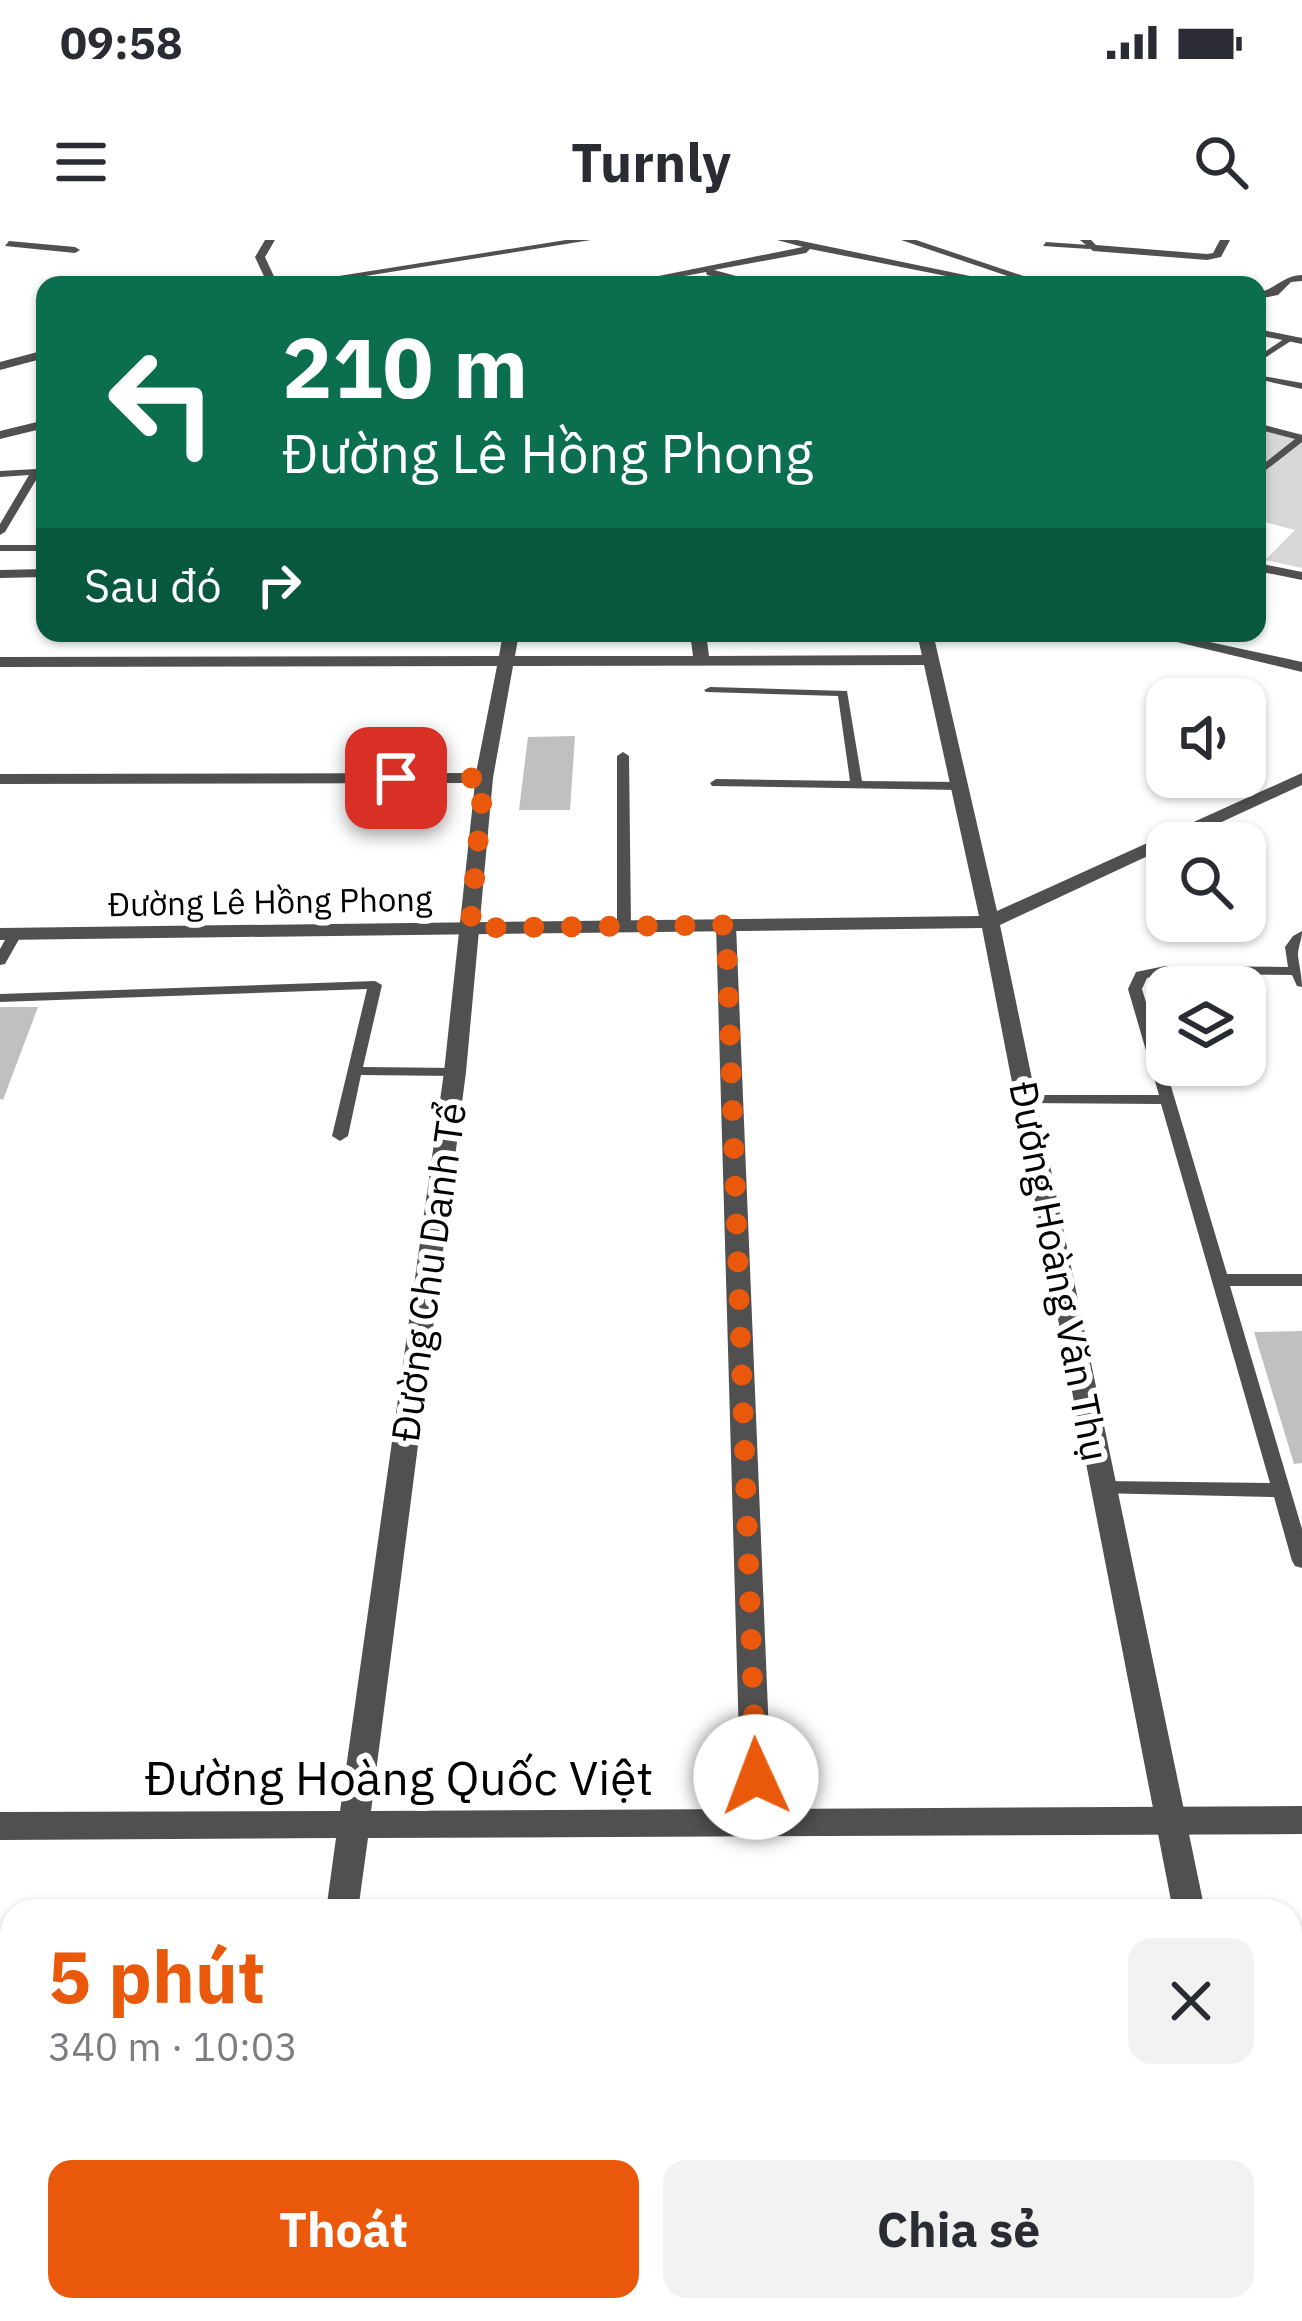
<!DOCTYPE html>
<html lang="vi">
<head>
<meta charset="utf-8">
<style>
  body { margin:0; font-family:"IBM Plex Sans",sans-serif; background:#f2f2f3; color:#2b2b33; height:100vh; display:flex; flex-direction:column; font-size:45px; white-space:nowrap }
  * { box-sizing:border-box; margin:0 }
  p { font-size:39px; color:#7c7c81 }
  .icon { flex:none; width:66px; height:66px; fill:none; stroke:currentColor; stroke-width:2; stroke-linecap:round; stroke-linejoin:round }
  .map { position:relative; flex:1; overflow:hidden }
  .details { position:absolute; left:0px; top:1659px; width:1302px; height:423px; display:flex; flex-direction:column; background:#fff; border-radius:36px 36px 0 0; box-shadow:0 3px 9px #0004 }
  .details>* { flex:none }
  .banner { position:absolute; left:36px; top:36px; width:1230px; height:366px; border-radius:24px; box-shadow:0 3px 9px #0004; background:#0b6e4f; color:#fff; overflow:hidden }
  .controls { position:absolute; left:1146px; top:438px; display:grid; gap:24px }
  .controls a { display:grid; place-items:center; width:120px; height:120px; border-radius:24px; background:#fff; box-shadow:0 3px 9px #0004; font-size:60px }
  .pin { position:absolute; display:grid; place-items:center; width:102px; height:102px; color:#fff; margin:-51px; border-radius:24px; box-shadow:0 6px 18px #0006 }
  .me { position:absolute; width:132px; margin:-66px; rotate:358deg; stroke-linejoin:round; filter:drop-shadow(0 0 9px #0008) }
  .turn { display:flex; align-items:center; gap:42px; height:252px; padding:0 48px; font-size:54px }
  .turn .icon { width:156px; height:156px; stroke-width:2.5 }
  .turn b { display:block; font-size:84px; line-height:102px }
  .then { display:flex; align-items:center; height:114px; padding:0 48px; background:#0003; gap:24px; font-size:45px }
  .round { display:grid; place-items:center; flex:none; width:126px; height:126px; border-radius:24px; background:#f2f2f3 }
  .head { display:flex; align-items:center; justify-content:space-between; height:204px; padding:0 48px }
  h1 { font-size:72px; font-weight:800; line-height:90px; color:#ea580c }
  .action { display:flex; gap:24px; margin-top:auto; padding:24px 48px }
  .action a { flex:1; height:138px; border-radius:24px; background:#ea580c; color:#fff; font-size:48px; font-weight:800; line-height:138px; text-align:center }
  .action a+a { background:#f2f2f3; color:#2b2b33 }
  .status { display:flex; justify-content:space-between; align-items:center; height:84px; padding:0 60px; background:#fff; direction:ltr }
  .status svg { height:33px; fill:currentColor }
  header { display:flex; justify-content:space-between; align-items:center; height:156px; padding:0 48px; background:#fff; font-size:54px; font-weight:800 }
  .map>svg:first-child { display:block }
  .green { fill:#d7d7d7 }
  .building { fill:#c0c0c0 }
  .lines { fill:none; stroke-linecap:round; stroke-linejoin:round }
  .service { fill:#505050; fill-rule:evenodd }
  .minor { fill:#505050; fill-rule:evenodd }
  .tertiary { fill:#505050; fill-rule:evenodd }
  .route { stroke:#ea580c; stroke-width:21; stroke-dasharray:0 37.8 }
  .labels { text-anchor:middle; dominant-baseline:central; stroke-width:12; stroke-linejoin:round; paint-order:stroke }
  .far-street-label { font-size:33px; fill:#000; stroke:#fff }
  .street-label { font-size:39px; fill:#000; stroke:#fff }
  .near-street-label { font-size:48px; fill:#000; stroke:#fff }
</style>
</head>
<body>
<div class="status"><b>09:58</b><svg viewBox="0 0 49 12"><path d="M0 12V9h3v3zM5 12V6h3v6zM10 12V3h3v9zM15 12V0h3v12zM26 1h20v11H26zM47 4h2v5h-2z"/></svg></div>
<header><svg class="icon" aria-label="menu" viewBox="0 0 24 24"><path d="M4 6h16M4 12h16M4 18h16"/></svg>Turnly<svg class="icon" aria-label="search" viewBox="0 0 24 24"><circle cx="10" cy="10" r="6"/><path d="M15 15l6 6"/></svg></header>
<div class="map">
<svg width="1302" height="2081" viewBox="0 0 1302 2081">
  <rect width="100%" height="100%" fill="#fff"/>
  <path class="green" d="M1257,185L1302,194V328L1265,320L1295,290L1257,280Z"/>
  <g class="building">
    <path d="M575,496L570,570H519L528,497Z"/>
    <path d="M0,767H38L3,860L0,859Z"/>
    <path d="M1302,1091V1223L1294,1224L1254,1092Z"/>
  </g>
  <g class="lines">
    <g class="service">
      <path d="M1046,2L1089,5L1093,7L1089,9L1043,6Z"/>
      <path d="M1287,97L1294,99L1257,123V117Z"/>
      <path d="M1257,135L1302,143V149L1257,139Z"/>
      <path d="M1257,183L1302,195V202L1257,237V229L1295,199L1257,189Z"/>
      <path d="M36,229L44,230L45,233L39,235L5,292L0,295V284L29,235L0,237V231Z"/>
      <rect x="0" y="305" width="45" height="6"/>
      <path d="M710,447L847,451L862,541L958,542L964,546L958,550L712,546L710,543L716,539L850,541L838,456L706,452L704,450Z"/>
      <path d="M623,512L629,516L631,686L624,690L617,686V516Z"/>
      <path d="M15,690L22,694L5,724L0,725V709L10,691Z"/>
      <path d="M1302,691C1302,700 1298,706 1298,715C1299,726 1302,736 1302,747L1297,746L1292,735L1165,734L1147,738L1142,749L1227,1034H1302V1046H1230L1302,1289V1328L1295,1326L1292,1321L1274,1257L1096,1253L1094,1248L1096,1243L1103,1241L1270,1243L1161,864L1025,863L1018,859L1025,855H1159L1128,749L1136,732L1165,726L1288,727L1285,707L1293,696Z"/>
      <path d="M375,741L382,745L363,827L455,828L462,832L455,836L361,835L348,896L340,901L332,896L367,749L0,762V754Z"/>
      <rect x="1290" y="1732" width="12" height="22"/>
      <path d="M1021,2070H1047L1048,2081H1022Z"/>
    </g>
    <g class="minor">
      <path d="M777,0H797L1013,45H992L810,9L806,13L714,30L770,45H750L707,35L706,32L636,45H614L803,7Z"/>
      <path d="M901,0H916L1050,45H1034Z"/>
      <path d="M1080,0H1091L1096,5L1207,14L1213,13L1220,0H1230L1221,17L1207,20L1093,11Z"/>
      <path d="M9,1L75,7L80,10L75,13L5,6Z"/>
      <path d="M1302,35V41L1291,42L1278,55L1257,59V53C1276,49 1282,36 1302,35Z"/>
      <path d="M1257,89L1302,98V104L1257,95Z"/>
      <path d="M45,180V188L0,199V191Z"/>
      <path d="M1257,323L1302,332V340L1257,331Z"/>
      <path d="M45,329V337L0,338V330Z"/>
      <path d="M503,393H519L515,416H693L690,393H706L709,416L929,415L937,420L929,425L513,426L493,538L466,832L371,1571L741,1569L716,685L726,679L736,685L772,1569L1302,1566V1594L368,1598L358,1671H326L336,1598L0,1600V1572L340,1571L444,832L475,543L0,544V534L476,533L497,426L0,427V417L499,416Z"/>
      <path d="M263,2070H301L300,2081H262Z"/>
    </g>
    <g class="tertiary">
      <path d="M265,0H275L265,17L278,45H268L255,17Z"/>
      <path d="M566,0H591L309,45H282Z"/>
      <path d="M45,110V118L0,130V122Z"/>
      <path d="M917,393H933L997,671L1302,533V545L1176,603H1167V607L1000,685L1205,1671H1173L982,688L0,700V688L979,676Z"/>
      <path d="M1139,393H1168L1302,422V432Z"/>
      <path d="M1290,2063L1295,2081H1257L1255,2070H1290Z"/>
    </g>
  </g>
  <g class="lines">
    <path class="route" d="M396,538H484L470,688L726,685L756,1537"/>
  </g>
  <g class="labels">
    <g class="far-street-label">
      <text transform="translate(270 661) rotate(-1)">Đường Lê Hồng Phong</text>
    </g>
    <g class="street-label">
      <text transform="translate(1060 1031) rotate(79)">Đường Hoàng Văn Thụ</text>
      <text transform="translate(428 1032) rotate(-82)">Đường Chu Danh Tể</text>
    </g>
    <g class="near-street-label">
      <text x="399" y="1537">Đường Hoàng Quốc Việt</text>
    </g>
  </g>
</svg>
<div class="controls">
<a><svg class="icon" aria-label="sound" viewBox="0 0 24 24"><path d="M4 9h4l5-4v14l-5-4H4zM17 9q2 3 0 6"/></svg></a>
<a><svg class="icon" aria-label="search" viewBox="0 0 24 24"><circle cx="10" cy="10" r="6"/><path d="M15 15l6 6"/></svg></a>
<a><svg class="icon" aria-label="layers" viewBox="0 0 24 24"><path d="M12 4l9 5-9 5-9-5zM3 14l9 5 9-5"/></svg></a>
</div>
<div class="pin" style="left:396px;top:538px;background:#d93025"><svg class="icon" aria-label="arrive" viewBox="0 0 24 24"><path d="M6 21V4h12l-3 4 3 4H6"/></svg></div>
<svg class="me" style="left:756px;top:1537px" viewBox="-20 -20 40 40"><circle r="19" fill="#fff"/><path d="M0-13L10 11 0 6-10 11z" fill="#ea580c"/></svg>
<div class="banner">
<div class="turn"><svg class="icon" aria-label="left" viewBox="0 0 24 24"><path d="M17 20v-9H6M10 6l-5 5 5 5"/></svg><div><b>210 m</b>Đường Lê Hồng Phong</div></div>
<div class="then">Sau đó<svg class="icon" aria-label="right" viewBox="0 0 24 24"><path d="M7 20v-9h11M14 6l5 5-5 5"/></svg></div>
</div>
<section class="details">
<div class="head"><div><h1>5 phút</h1><p>340 m · 10:03</p></div><a class="round"><svg class="icon" aria-label="close" viewBox="0 0 24 24"><path d="M6 6l12 12M18 6L6 18"/></svg></a></div>
<div class="action"><a>Thoát</a><a>Chia sẻ</a></div>
</section>
</div>
</body>
</html>
